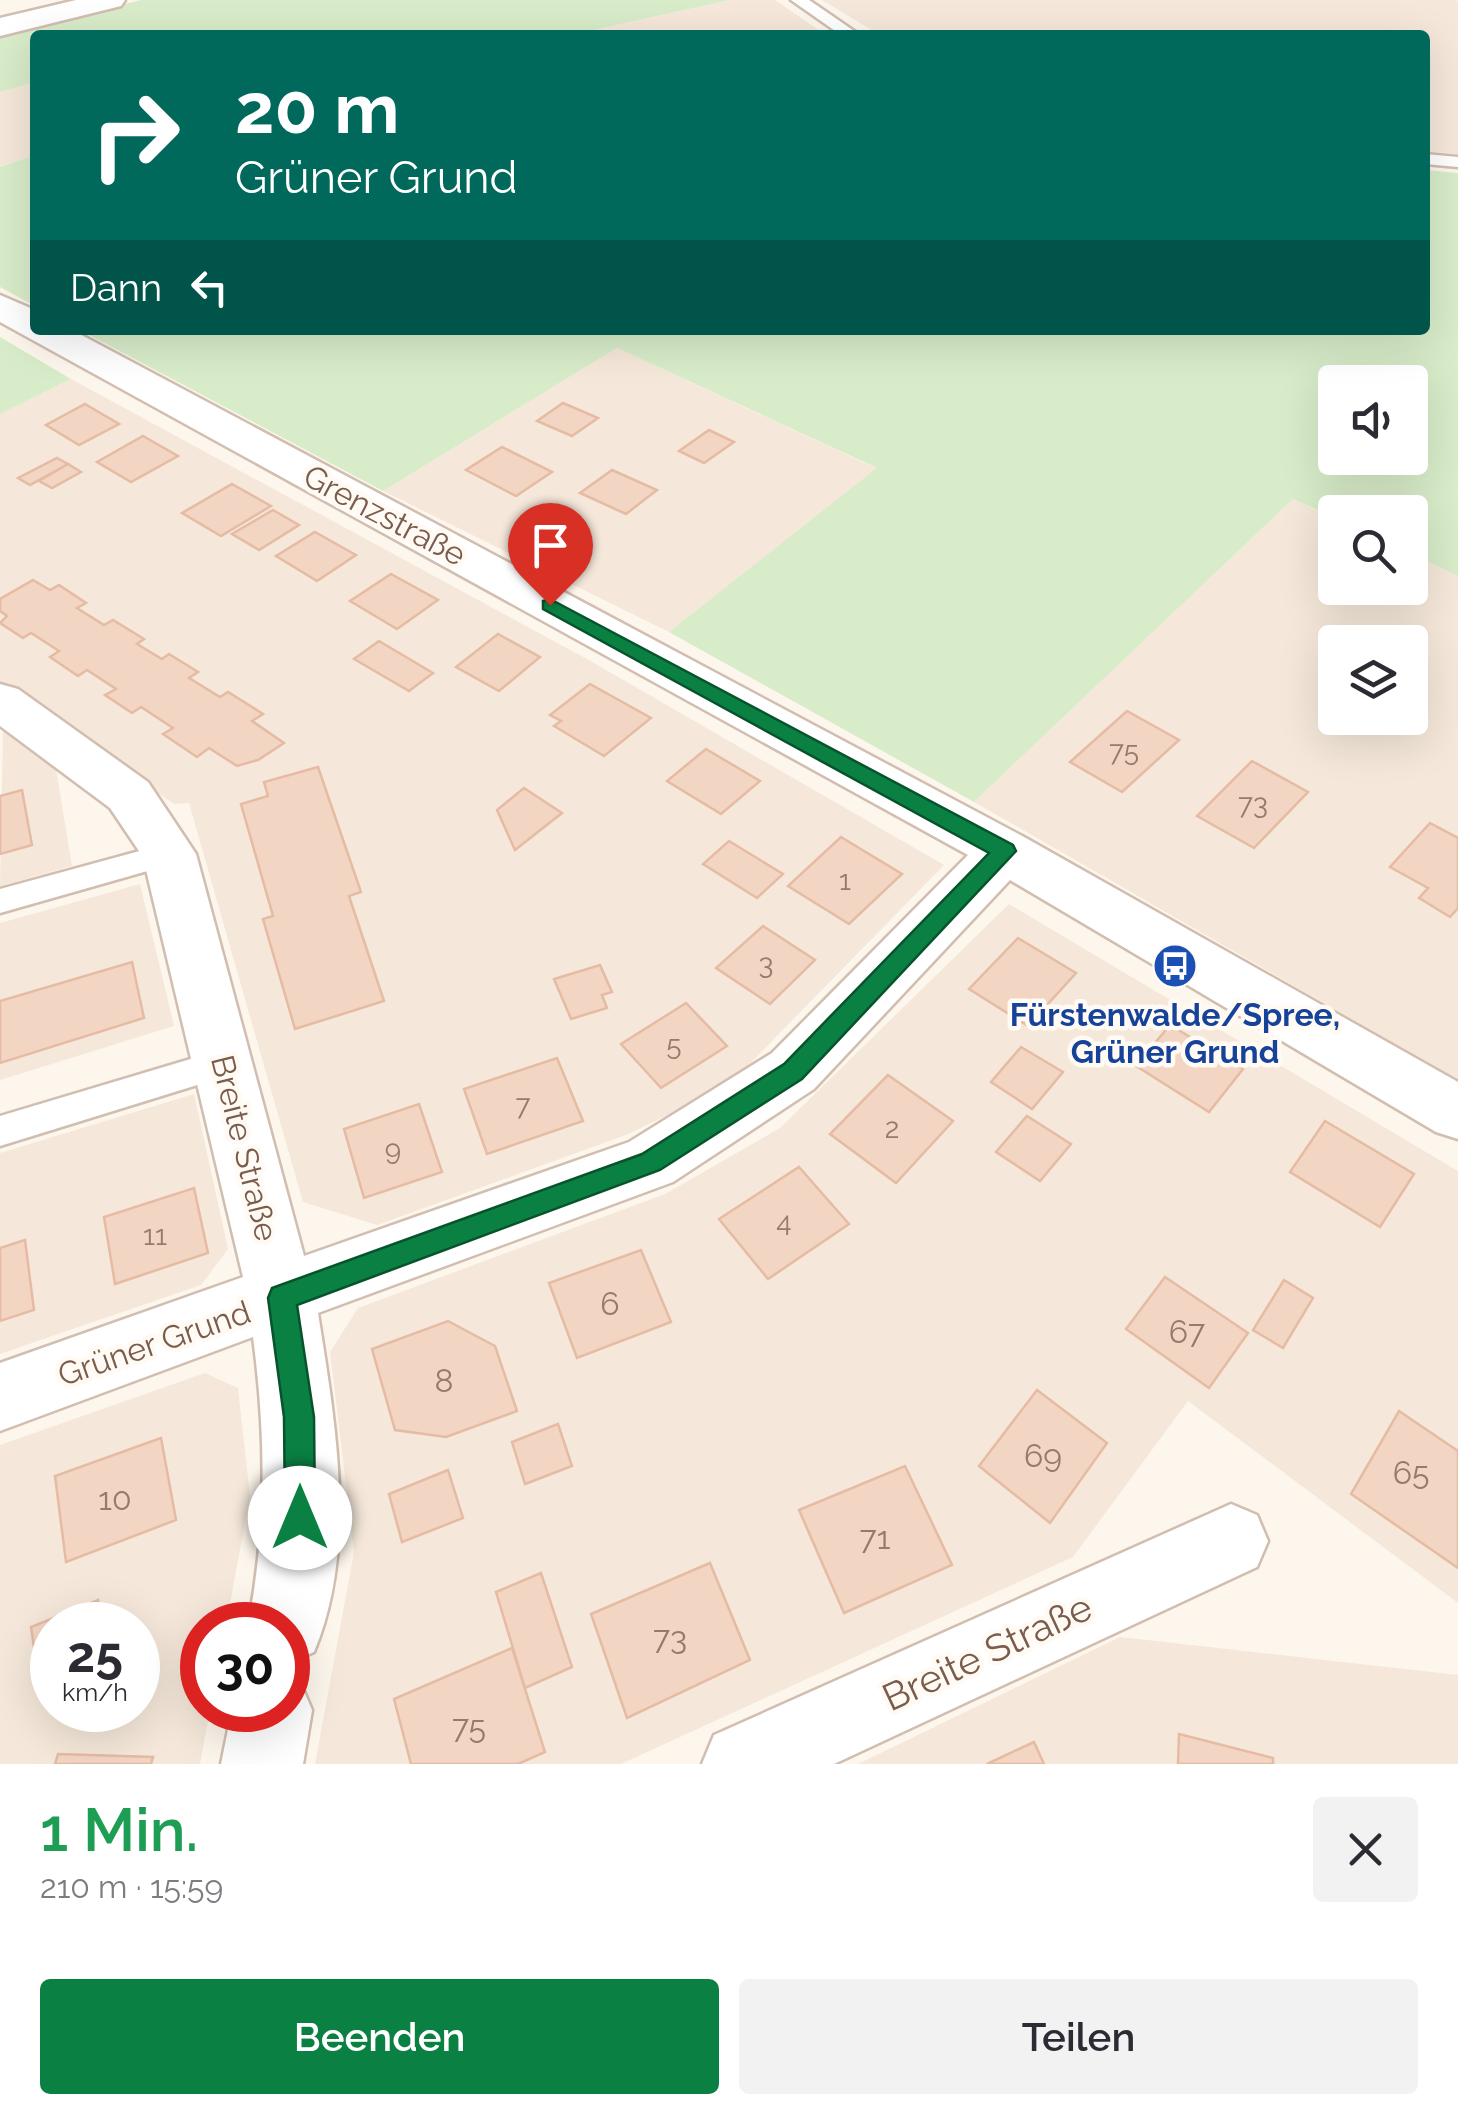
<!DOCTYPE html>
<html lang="de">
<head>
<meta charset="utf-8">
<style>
  body { margin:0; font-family:Raleway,sans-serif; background:#f2f2f3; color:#2b2b33; height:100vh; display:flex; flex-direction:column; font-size:38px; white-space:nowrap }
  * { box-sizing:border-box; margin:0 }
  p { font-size:32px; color:#7c7c81 }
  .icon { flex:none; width:55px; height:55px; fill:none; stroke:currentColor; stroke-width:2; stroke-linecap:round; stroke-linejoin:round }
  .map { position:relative; height:1764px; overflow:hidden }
  .drawer { display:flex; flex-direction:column; background:#fff; flex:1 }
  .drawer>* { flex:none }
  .hud { position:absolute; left:30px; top:30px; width:1400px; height:305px; border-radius:10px; box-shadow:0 10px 40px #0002; background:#00695c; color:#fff; overflow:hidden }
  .controls { position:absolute; left:1318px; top:365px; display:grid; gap:20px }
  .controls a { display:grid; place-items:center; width:110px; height:110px; border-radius:10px; background:#fff; box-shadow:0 10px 40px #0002; font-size:50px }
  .speed { position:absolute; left:30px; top:1602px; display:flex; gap:20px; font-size:50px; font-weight:700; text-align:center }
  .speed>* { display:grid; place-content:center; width:130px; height:130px; border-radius:50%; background:#fff; box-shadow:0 10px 40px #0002; line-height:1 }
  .speed small { font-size:25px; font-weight:400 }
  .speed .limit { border:15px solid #d22; background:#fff; color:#111 }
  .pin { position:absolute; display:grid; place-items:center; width:85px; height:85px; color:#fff; margin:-102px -42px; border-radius:50% 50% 50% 0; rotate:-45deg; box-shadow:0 0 10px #0007 }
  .pin .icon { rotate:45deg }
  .me { position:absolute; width:110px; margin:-55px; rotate:0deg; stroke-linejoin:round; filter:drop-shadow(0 0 8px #0008) }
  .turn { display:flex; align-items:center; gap:35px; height:210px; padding:0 40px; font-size:45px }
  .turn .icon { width:130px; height:130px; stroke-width:2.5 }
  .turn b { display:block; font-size:70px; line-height:85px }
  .then { display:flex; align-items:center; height:95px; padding:0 40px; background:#0003; gap:20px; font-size:38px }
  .round { display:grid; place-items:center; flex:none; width:105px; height:105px; border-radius:10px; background:#f2f2f3 }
  .summary { display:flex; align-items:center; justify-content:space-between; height:170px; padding:0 40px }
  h1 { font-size:60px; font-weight:600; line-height:75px; color:#1e9e55 }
  .primary-button { display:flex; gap:20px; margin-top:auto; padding:20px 40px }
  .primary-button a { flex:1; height:115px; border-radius:10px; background:#0b8043; color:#fff; font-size:40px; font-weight:600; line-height:115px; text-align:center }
  .primary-button a+a { background:#f2f2f3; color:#2b2b33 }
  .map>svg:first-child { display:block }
  .residential { fill:#f5e8da; fill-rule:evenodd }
  .green { fill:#d8ecc9; fill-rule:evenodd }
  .building { fill:#f3d5c3; stroke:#e6bba3; stroke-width:2.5 }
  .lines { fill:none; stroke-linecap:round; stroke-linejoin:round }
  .lane-casing { stroke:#d1beb0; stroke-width:5 }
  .street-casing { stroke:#d1beb0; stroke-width:5 }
  .lane { fill:#fff; fill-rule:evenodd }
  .street { fill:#fff; fill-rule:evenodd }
  .route { fill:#0b8043; stroke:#07532c; stroke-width:2.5 }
  .labels { text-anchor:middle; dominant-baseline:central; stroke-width:9; stroke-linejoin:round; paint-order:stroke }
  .number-label { font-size:28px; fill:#987a6a }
  .street-label { font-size:32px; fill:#7a5c4d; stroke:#fffaf3 }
  .transit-label { font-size:32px; font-weight:bold; fill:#164399; stroke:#fffaf3 }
  .near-number-label { font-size:32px; fill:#987a6a }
  .near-street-label { font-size:38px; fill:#7a5c4d; stroke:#fffaf3 }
</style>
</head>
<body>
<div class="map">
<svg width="1458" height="1764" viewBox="0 0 1458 1764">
  <rect width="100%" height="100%" fill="#fdf6ec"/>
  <g class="residential">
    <path d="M730,0H775L826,35H571Z"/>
    <path d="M822,0H1454L1458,1V154L1425,151V35H880Z"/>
    <path d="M32,81L35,155L0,167V92Z"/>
    <path d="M617,348L878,469L669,632L383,491Z"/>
    <path d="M71,379L587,659L944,865L728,1086L626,1135L377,1225L303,1202L189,803L174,804L0,684V414Z"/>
    <path d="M1293,499L1335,519V588H1410V553L1458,576V1080L974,802ZM1335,642H1410V718H1335Z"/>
    <path d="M3,728L56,769L72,866L0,886Z"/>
    <path d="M140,884L174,1026L0,1080V923Z"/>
    <path d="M1009,904L1458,1171V1603L1188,1401L1073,1557L621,1764H315L354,1552L330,1352L358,1308L665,1194L780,1128Z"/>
    <path d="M194,1094L228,1249L201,1285L0,1354V1153Z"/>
    <path d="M205,1373L238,1388L250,1496L226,1625H202V1710H210L200,1764H0V1445ZM52,1625H138V1710H52Z"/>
    <path d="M1120,1637L1458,1675V1764H858Z"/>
  </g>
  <g class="green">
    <path d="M141,0H730L571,35H35V82L0,92V35Z"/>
    <path d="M35,155V306L0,287V167Z"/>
    <path d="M1425,170L1458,173V576L1410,553V512H1335V518L1293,499L974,802L669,632L877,468L617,348L383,491L80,330H1425ZM1410,382V458H1335V382Z"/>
    <path d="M0,337L71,379L0,414Z"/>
  </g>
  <g class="building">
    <path d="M563,403L598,418L572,436L537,421Z"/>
    <path d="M85,404L119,424L79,445L46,425Z"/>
    <path d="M709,430L734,442L704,463L679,451Z"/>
    <path d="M143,436L178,456L131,482L97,462Z"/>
    <path d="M502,447L552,472L516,496L466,470Z"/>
    <path d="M57,458L68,464L30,485L18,478Z"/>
    <path d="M68,464L81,472L52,488L39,481Z"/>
    <path d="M612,470L657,490L626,514L580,493Z"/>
    <path d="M232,484L271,506L221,536L182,513Z"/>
    <path d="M273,510L299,525L259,550L232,534Z"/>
    <path d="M315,532L356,555L317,581L276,556Z"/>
    <path d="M391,574L438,600L397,629L350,601Z"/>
    <path d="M33,580L50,590L59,585L86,603L77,608L104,625L113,620L144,639L137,644L162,659L169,654L198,672L189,678L220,697L228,692L263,714L252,721L284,743L258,760L237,766L209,748L197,757L163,734L173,728L141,707L132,713L105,695L116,689L87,670L78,676L50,657L59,651L31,633L23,638L0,623L7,616L0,611V599Z"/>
    <path d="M498,634L540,657L499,691L456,667Z"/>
    <path d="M379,641L433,673L409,691L354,659Z"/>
    <path d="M590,684L651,718L604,756L554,726L561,721L550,715Z"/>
    <path d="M1127,711L1179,740L1122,792L1070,762Z"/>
    <path d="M706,749L760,781L721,814L667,781Z"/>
    <path d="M1252,761L1308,792L1254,848L1197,816Z"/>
    <path d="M318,767L361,892L349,896L384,1001L295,1029L263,919L273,916L241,804L268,796L264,782Z"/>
    <path d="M524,788L562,813L515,850L497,810Z"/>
    <path d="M22,790L32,845L0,854V796Z"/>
    <path d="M1430,823L1458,838V908L1450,917L1419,898L1428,888L1390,867Z"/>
    <path d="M841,837L902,874L849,924L788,886Z"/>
    <path d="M729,841L783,874L757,898L703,864Z"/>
    <path d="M763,926L815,960L770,1004L716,968Z"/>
    <path d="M1018,938L1076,973L1028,1026L969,989Z"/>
    <path d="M132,962L144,1018L0,1063V1001Z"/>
    <path d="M600,965L612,992L602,995L607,1008L571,1019L554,979Z"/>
    <path d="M686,1003L727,1046L661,1088L621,1044Z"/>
    <path d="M1170,1025L1243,1069L1209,1112L1136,1066Z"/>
    <path d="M1021,1047L1063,1072L1032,1109L991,1082Z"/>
    <path d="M557,1058L583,1121L487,1154L464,1089Z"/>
    <path d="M888,1075L953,1121L896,1183L830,1134Z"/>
    <path d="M419,1104L442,1172L364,1198L344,1129Z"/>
    <path d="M1027,1116L1071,1144L1040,1181L996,1152Z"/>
    <path d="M1325,1121L1414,1174L1380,1227L1290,1172Z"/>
    <path d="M799,1167L849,1224L768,1279L719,1219Z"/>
    <path d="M194,1188L208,1253L115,1284L104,1217Z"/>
    <path d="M25,1240L34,1310L0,1321V1248Z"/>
    <path d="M641,1250L671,1322L577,1358L549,1283Z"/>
    <path d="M1165,1277L1248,1333L1209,1388L1126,1329Z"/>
    <path d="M1284,1280L1313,1298L1283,1348L1253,1330Z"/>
    <path d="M448,1321L495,1346L517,1411L446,1437L395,1430L372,1349Z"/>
    <path d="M1037,1390L1107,1443L1050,1523L979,1466Z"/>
    <path d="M1399,1411L1458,1451V1568L1351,1494Z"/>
    <path d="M558,1424L572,1466L525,1484L512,1442Z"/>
    <path d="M161,1438L176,1520L66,1562L55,1476Z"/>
    <path d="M905,1466L952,1565L844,1613L799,1510Z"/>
    <path d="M448,1470L463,1518L402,1542L389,1494Z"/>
    <path d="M710,1563L750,1660L627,1718L591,1614Z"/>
    <path d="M541,1573L572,1667L525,1688L496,1592Z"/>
    <path d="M98,1600L102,1625H52V1691L41,1696L31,1627Z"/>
    <path d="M512,1648L545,1752L518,1764H411L394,1699Z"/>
    <path d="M1179,1734L1273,1758V1764H1178Z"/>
    <path d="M1034,1742L1044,1764H987Z"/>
    <path d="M58,1754L153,1757L151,1764H55Z"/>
  </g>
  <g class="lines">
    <defs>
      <g id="lane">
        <path d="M791,0H809L860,35H841Z"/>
        <path d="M1425,154L1458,157V167L1425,164Z"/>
        <path d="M169,843L179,846L184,854L179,862L0,913V889Z"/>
        <path d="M224,1049L236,1053L240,1063L236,1073L0,1146V1116Z"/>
      </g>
      <g id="street">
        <path d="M76,0H125L121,6L0,36V18Z"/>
        <path d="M0,295L35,310V330H72L1024,837L1458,1082V1139L1436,1132L1010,880L814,1089L673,1182L318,1313C335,1421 358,1548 314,1652L288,1664V1625H248C267,1528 266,1435 253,1337L0,1431V1363L243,1277L143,857L110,808L0,726V684L18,689L148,782L196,854L304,1256L629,1142L772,1053L968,855L0,322Z"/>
        <path d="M1231,1504L1257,1515L1268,1541L1257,1567L834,1764H702L714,1735Z"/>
        <path d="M288,1676L300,1682L312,1710L303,1764H221L232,1710H288Z"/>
      </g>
    </defs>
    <use href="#lane" class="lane-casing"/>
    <use href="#street" class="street-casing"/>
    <use href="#lane" class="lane"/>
    <use href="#street" class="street"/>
  </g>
  <path class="route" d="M550,599L1013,845L1016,851L802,1079L660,1170L297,1305L314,1417L315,1518L311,1528L300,1533L289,1528L285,1518L284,1417L268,1298L272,1288L642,1154L784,1064L989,853L543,609V601Z"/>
  <defs>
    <symbol id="bus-disc" viewBox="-11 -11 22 22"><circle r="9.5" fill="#1a4fb4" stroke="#fffaf3"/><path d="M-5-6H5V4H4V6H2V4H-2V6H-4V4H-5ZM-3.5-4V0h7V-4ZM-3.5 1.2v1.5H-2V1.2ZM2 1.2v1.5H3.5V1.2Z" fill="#fff"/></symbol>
  </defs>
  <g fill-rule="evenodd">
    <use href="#bus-disc" x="1150" y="941" width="50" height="50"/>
  </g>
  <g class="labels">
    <g class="number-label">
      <text x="1124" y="751">75</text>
      <text x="1253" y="804">73</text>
      <text x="845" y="880">1</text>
      <text x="766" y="964">3</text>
      <text x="674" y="1045">5</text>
      <text x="523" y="1105">7</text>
      <text x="892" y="1128">2</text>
      <text x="393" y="1150">9</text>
      <text x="784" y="1221">4</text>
      <text x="155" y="1235">11</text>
    </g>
    <g class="street-label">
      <text transform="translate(385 515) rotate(28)">Grenzstraße</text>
      <text transform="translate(245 1148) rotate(76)">Breite Straße</text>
      <text transform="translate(154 1343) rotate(-19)">Grüner Grund</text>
    </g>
    <g class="transit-label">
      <text x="1175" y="1014">Fürstenwalde/Spree,<tspan x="1175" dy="37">Grüner Grund</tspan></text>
    </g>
    <g class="near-number-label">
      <text x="610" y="1303">6</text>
      <text x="1187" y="1331">67</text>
      <text x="444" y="1380">8</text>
      <text x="1043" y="1455">69</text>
      <text x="1411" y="1472">65</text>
      <text x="115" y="1498">10</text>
      <text x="875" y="1537">71</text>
      <text x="670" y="1637">73</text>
      <text x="469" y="1726">75</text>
    </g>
    <g class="near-street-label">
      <text transform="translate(987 1652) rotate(-25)">Breite Straße</text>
    </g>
  </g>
</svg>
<div class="controls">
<a><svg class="icon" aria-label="sound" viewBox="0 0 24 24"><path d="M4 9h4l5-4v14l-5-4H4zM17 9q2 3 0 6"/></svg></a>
<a><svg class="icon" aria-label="search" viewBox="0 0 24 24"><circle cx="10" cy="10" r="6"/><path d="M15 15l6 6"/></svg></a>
<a><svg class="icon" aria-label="layers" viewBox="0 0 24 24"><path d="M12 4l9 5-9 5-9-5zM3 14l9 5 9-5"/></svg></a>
</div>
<div class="speed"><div>25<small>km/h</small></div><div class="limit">30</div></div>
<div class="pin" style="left:550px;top:605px;background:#d93025"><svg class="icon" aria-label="arrive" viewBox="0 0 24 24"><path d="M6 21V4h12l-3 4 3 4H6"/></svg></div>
<svg class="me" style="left:300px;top:1518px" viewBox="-20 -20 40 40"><circle r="19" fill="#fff"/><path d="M0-13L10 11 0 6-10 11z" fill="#0b8043"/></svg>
<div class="hud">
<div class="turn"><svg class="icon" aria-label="right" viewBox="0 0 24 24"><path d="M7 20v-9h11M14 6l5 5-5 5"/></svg><div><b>20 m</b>Grüner Grund</div></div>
<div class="then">Dann<svg class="icon" aria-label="left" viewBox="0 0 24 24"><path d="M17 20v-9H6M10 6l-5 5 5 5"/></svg></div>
</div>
</div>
<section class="drawer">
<div class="summary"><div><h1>1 Min.</h1><p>210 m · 15:59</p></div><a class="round"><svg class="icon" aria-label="close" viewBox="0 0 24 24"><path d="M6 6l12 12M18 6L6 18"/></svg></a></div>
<div class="primary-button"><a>Beenden</a><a>Teilen</a></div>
</section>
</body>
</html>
